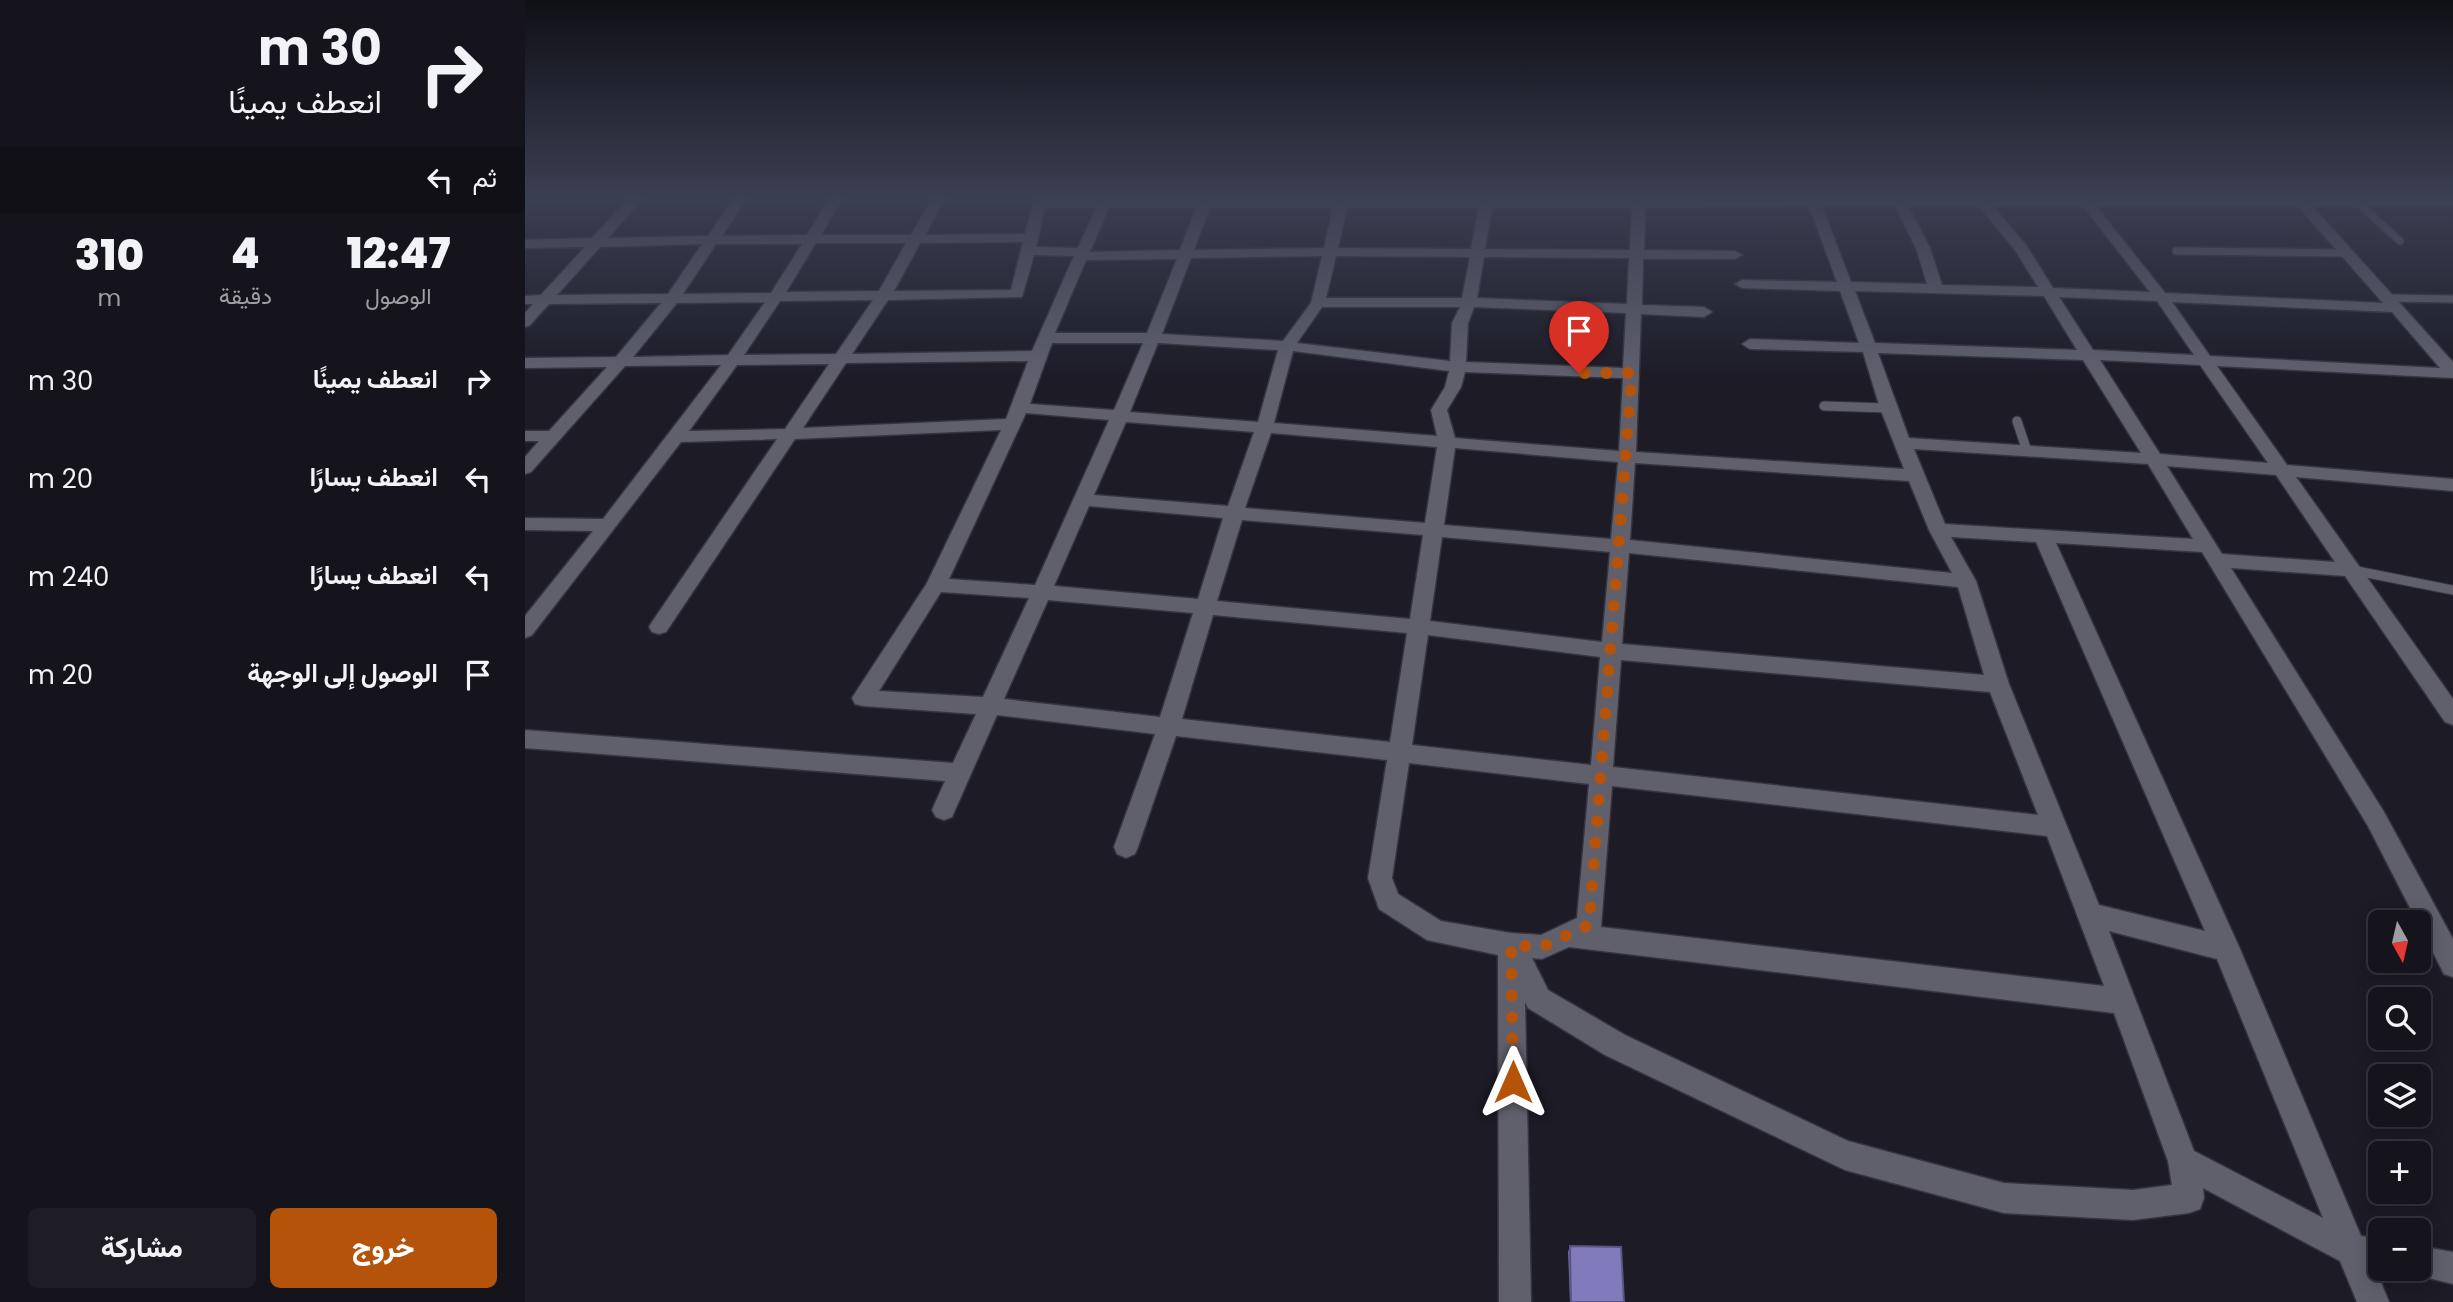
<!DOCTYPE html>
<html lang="ar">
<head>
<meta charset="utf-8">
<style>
  body { margin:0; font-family:Poppins,Vazirmatn,sans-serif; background:#1e1d25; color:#f1f3f6; direction:rtl; height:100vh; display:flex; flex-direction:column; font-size:26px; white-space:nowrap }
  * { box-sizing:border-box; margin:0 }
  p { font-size:23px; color:#9d9ea3 }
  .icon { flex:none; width:38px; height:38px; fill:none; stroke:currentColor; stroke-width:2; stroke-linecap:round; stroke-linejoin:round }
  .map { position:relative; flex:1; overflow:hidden; direction:ltr }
  .side { display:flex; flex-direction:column; background:#15141c; width:525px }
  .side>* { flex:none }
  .top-card { background:#15141c; color:#f1f3f6; overflow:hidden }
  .needle { width:46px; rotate:172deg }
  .fabs { position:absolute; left:1843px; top:910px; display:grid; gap:14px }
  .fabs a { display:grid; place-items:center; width:63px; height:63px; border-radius:10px; background:#15141c; box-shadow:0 4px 18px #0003,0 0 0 2px #34333b; font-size:35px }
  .pin { position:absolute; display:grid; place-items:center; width:60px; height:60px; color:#fff; margin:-72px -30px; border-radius:50% 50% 50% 0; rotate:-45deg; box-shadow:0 0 7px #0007 }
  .pin .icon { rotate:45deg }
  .me { position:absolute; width:77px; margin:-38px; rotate:0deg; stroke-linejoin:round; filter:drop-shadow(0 0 5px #0008) }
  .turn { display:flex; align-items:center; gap:24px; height:147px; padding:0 28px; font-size:32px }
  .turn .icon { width:91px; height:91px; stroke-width:2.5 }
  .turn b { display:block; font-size:49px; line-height:60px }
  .then { display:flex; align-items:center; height:66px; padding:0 28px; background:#0003; gap:14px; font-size:26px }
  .eta { display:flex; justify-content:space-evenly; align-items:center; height:119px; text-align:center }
  .eta b { font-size:42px; font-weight:800; line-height:49px }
  .cta { display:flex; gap:14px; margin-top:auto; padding:14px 28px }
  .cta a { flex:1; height:80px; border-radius:10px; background:#b45309; color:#fff; font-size:28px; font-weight:800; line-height:80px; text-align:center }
  .cta a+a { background:#1e1d25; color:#f1f3f6 }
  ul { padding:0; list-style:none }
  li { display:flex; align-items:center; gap:21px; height:98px; padding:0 28px }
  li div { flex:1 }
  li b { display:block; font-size:26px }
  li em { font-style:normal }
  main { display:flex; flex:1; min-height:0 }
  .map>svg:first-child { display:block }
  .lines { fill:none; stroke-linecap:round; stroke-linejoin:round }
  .lane-far1-casing { stroke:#36353e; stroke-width:10 }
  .lane-casing { stroke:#36353e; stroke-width:11 }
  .street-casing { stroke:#36353e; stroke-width:3 }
  .lane-far1 { stroke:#60606d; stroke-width:7 }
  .lane { stroke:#60606d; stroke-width:9 }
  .street { fill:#60606d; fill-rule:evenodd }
  .wall { fill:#6e6aa1 }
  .building { fill:#807bbb; stroke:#5a5683; stroke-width:2 }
  .route { stroke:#b45309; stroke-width:12; stroke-dasharray:0 21.6 }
</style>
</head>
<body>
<main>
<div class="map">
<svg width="1928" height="1302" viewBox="0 0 1928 1302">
  <rect width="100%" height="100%" fill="#1c1b26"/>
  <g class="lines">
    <defs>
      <g id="lane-far1">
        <path d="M1832,202L1875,241"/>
        <path d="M1651,251L1823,253"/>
        <path d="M1863,298L1928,299"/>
      </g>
      <g id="lane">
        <path d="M1299,406L1363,408"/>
        <path d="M1492,421L1502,451"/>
        <path d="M1827,570L1928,590"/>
      </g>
      <g id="street">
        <path d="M104,198H118L83,238L183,236L209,198H222L197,236L282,235L305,198H318L296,235H386L407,198H420L400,235L500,234L510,198H1928V206H1787L1928,362V378L1692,366L1762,465L1928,479V491L1771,477L1928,699V725L1920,722L1820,576L1706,568L1859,812L1928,939V977L1919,974L1843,826L1677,552L1531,543L1715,949L1836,1236L1855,1239V1269H1860L1851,1270L1864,1302H1832L1815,1261L1678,1188L1679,1198L1675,1209L1664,1213L1608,1220L1479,1213L1320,1170L1080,1055L1003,1008L1000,1002L1006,1302H974L973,955L902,940L854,909L843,878L862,760L651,736L613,847L610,854L601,858L592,854L589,847L630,734L472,715L427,817L419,820L411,817L407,810L420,781L0,748V730L428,763L451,714L338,706L330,704L327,698L402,583L476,430L270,439L141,632L134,634L127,632L124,627L127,622L252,439L156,442L7,635L0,638V616L68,531L0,530V518L78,519L196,365L100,366L6,472L0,474V457L14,441H0V431H24L82,367L0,368V358L91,357L136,303L24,304L5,325L0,327V313L8,304H0V296L16,295L60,247L0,248V240L67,238ZM1284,206L1312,282L1217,280L1210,284L1217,288L1315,291L1334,343L1225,339L1217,344L1225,349L1338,352L1355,408L1379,469L1111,452L1116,314L1179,317L1187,312L1179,307L1117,305L1118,259H1210L1217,255L1210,251L1119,250L1120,207ZM1297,206H1370L1391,248L1402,284L1326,282ZM1383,206H1454L1490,250L1513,287L1417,285L1405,248ZM1468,206H1558L1625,292L1528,288L1501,245ZM1571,206H1773L1858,303L1640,293ZM520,207H571L553,248L511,247ZM584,207H672L655,250L565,252ZM685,207H808L799,248L669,250ZM822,207H954L946,249L813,248ZM967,207H1107L1105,250L960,249ZM498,242L486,290L369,291L395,243ZM291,243H381L354,291L261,292ZM177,244L143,294L32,295L75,247ZM191,244H277L246,293L158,294ZM509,255L549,256L507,351L327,354L363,300L497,297ZM797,256L786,303L758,341L637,334L666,258ZM811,256L945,257L937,298H801ZM959,257L1104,258L1102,304L952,298ZM652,259L622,333H530L561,260ZM1330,291L1519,296L1552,350L1350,343ZM1534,297L1632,301L1669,355L1568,350ZM348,300L311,354L219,355L255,301ZM240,302L203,355L108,357L152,303ZM1647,302L1867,312L1915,368L1685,356ZM797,307H935L927,323L925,361L772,343ZM949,307L1101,313L1098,368L941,362L943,323ZM527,343H618L589,410L505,404ZM633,343L753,350L733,422L605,412ZM768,351L924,371L920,387L906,410L912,436L749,423ZM1353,353L1558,360L1616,453L1384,438ZM1575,360L1675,365L1743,463L1635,454ZM503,361L481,419L278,428L321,363ZM304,364L260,429L164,431L212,365ZM940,372L1098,378L1094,451L930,438L922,410L936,387ZM501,413L584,420L510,585L424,579ZM601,422L729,432L703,506L569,495ZM746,433L912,447L900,523L720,508ZM930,448L1093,462L1086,539L919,525ZM1389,449L1623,464L1668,539L1420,524ZM1110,463L1384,481L1404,530L1427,573L1105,540ZM1642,466L1751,475L1810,562L1697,554ZM564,506L698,518L673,599L529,586ZM717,520L898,535L885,619L692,601ZM917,537L1085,552L1077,642L905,621ZM1426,537L1511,542L1680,931L1574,905L1484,684L1451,581ZM1104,553L1433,587L1459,675L1097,644ZM416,592L504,598L458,697L354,691ZM523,600L668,613L635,717L479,699ZM688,615L882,633L865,742L657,719ZM903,635L1075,657L1066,765L887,745ZM1096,660L1465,692L1513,815L1088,767ZM884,763L1064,784L1052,918L1016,935L986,933L916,921L873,894L867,878ZM1087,786L1522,836L1579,986L1076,927ZM1584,931L1692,959L1798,1218L1669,1151ZM1044,947L1589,1013L1643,1161L1647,1185L1608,1190L1479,1183L1323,1141L1100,1035L1023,990L1007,958L1017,959Z"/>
        <path d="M1894,1246L1928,1252V1284L1883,1273L1881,1269H1894Z"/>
      </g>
    </defs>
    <use href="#lane-far1" class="lane-far1-casing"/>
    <use href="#lane" class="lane-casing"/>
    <use href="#street" class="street-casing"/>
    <use href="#lane-far1" class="lane-far1"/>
    <use href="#lane" class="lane"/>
    <use href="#street" class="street"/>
  </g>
  <path class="wall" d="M1045,1246L1099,1302H1045L1043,1252Z"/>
  <path class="building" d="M1045,1246L1096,1247L1099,1302H1046Z"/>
  <linearGradient id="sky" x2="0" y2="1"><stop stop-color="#0f0f15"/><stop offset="0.52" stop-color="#3a3f52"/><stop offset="1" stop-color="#3a3f52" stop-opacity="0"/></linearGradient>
  <rect width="1928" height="380" fill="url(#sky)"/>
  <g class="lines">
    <path class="route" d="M988,1082L986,945L1017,947L1064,925L1107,373H1054"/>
  </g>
</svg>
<div class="fabs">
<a><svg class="needle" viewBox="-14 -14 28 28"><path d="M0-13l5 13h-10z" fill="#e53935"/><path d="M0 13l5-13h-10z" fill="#9d9ea3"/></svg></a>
<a><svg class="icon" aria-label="search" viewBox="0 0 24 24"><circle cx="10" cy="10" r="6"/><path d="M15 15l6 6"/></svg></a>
<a><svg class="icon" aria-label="layers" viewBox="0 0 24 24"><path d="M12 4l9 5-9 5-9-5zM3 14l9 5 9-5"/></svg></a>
<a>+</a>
<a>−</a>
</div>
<div class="pin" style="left:1054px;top:373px;background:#d93025"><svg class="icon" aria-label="arrive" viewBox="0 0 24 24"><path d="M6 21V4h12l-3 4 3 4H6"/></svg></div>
<svg class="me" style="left:988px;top:1082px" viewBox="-20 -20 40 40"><path d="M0-17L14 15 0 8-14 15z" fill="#b45309" stroke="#fff" stroke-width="4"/></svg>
</div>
<section class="side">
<div class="top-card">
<div class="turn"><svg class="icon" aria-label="right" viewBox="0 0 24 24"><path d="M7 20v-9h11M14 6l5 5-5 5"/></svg><div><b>30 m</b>انعطف يمينًا</div></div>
<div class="then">ثم<svg class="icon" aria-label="left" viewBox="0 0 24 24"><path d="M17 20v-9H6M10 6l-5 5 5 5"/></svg></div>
</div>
<div class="eta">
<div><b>12:47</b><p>الوصول</p></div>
<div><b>4</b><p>دقيقة</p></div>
<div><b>310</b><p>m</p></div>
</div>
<ul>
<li><svg class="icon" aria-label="right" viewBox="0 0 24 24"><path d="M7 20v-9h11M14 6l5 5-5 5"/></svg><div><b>انعطف يمينًا</b></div><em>30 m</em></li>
<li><svg class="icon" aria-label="left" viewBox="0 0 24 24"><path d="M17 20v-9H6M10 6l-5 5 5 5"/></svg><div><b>انعطف يسارًا</b></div><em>20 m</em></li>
<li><svg class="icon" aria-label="left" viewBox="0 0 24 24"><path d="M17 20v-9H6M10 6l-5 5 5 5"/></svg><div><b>انعطف يسارًا</b></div><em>240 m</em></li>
<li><svg class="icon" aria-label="arrive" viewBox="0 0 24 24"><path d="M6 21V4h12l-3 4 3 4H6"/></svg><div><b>الوصول إلى الوجهة</b></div><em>20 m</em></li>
</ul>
<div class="cta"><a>خروج</a><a>مشاركة</a></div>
</section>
</main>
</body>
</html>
